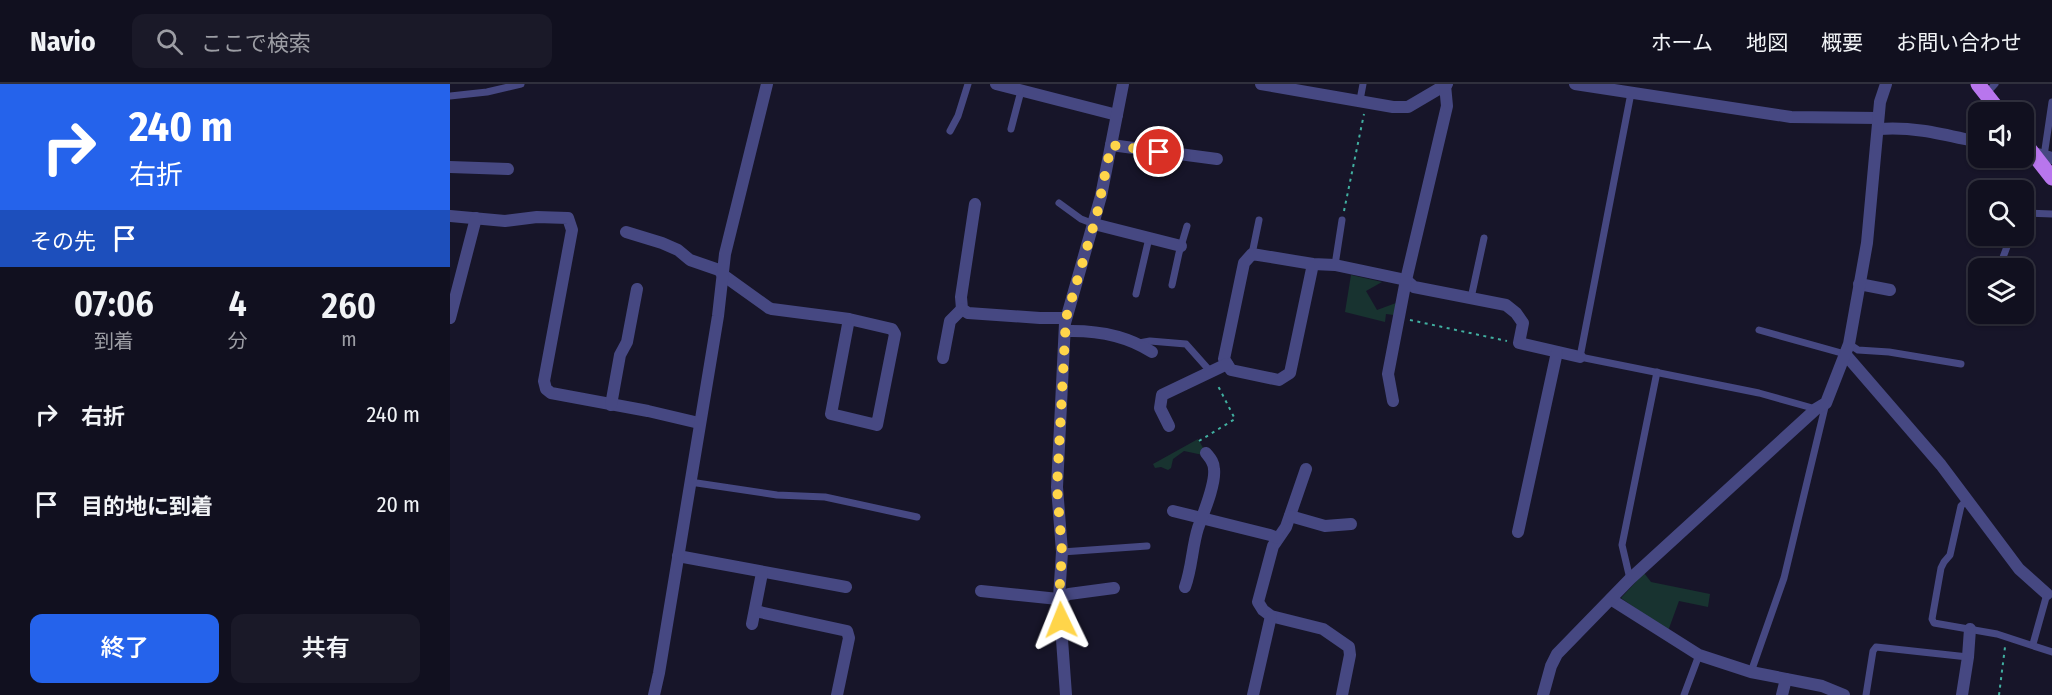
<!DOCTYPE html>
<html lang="ja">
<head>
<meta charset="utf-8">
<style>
  body { margin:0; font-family:"Fira Sans Condensed","Noto Sans JP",sans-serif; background:#1a1928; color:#f1f3f6; height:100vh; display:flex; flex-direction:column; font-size:22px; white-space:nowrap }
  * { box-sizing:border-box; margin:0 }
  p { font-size:20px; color:#9c9da4 }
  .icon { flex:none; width:33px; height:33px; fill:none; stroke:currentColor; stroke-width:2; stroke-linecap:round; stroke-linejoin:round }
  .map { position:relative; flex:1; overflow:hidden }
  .panel { display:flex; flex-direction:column; background:#11101f; width:450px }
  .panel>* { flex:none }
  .banner { background:#2563eb; color:#fff; overflow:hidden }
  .tools { position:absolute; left:1518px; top:18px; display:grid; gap:12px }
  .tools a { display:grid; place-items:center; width:66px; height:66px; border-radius:12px; background:#11101f; box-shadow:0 2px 4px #0004,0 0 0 2px #30303d; font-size:30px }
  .pin { position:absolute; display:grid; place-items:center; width:51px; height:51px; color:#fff; margin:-26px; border:3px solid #fff; border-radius:50%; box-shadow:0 2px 6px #0007 }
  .me { position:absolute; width:66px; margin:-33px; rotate:358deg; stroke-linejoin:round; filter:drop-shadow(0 0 4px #0008) }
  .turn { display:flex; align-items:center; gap:21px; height:126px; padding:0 30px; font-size:27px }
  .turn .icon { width:78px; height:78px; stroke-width:2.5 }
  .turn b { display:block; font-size:42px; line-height:51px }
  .then { display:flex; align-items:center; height:57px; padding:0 30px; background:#0003; gap:12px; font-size:22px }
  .eta { display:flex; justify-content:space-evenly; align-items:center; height:102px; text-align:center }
  .eta b { font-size:36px; font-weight:600; line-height:42px }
  .cta { display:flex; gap:12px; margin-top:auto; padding:12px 30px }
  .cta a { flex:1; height:69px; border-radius:12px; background:#2563eb; color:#fff; font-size:24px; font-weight:600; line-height:69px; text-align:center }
  .cta a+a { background:#1a1928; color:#f1f3f6 }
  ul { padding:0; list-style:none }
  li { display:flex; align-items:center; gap:18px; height:90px; padding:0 30px }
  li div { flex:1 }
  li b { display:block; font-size:22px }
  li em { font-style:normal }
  header { display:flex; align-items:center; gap:36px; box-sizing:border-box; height:84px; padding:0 30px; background:#11101f; border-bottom:2px solid #30303d }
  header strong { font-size:28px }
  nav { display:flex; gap:33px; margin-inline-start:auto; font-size:21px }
  .search { width:420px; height:54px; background:#1a1928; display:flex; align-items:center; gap:15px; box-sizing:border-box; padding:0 21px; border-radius:12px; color:#9c9da4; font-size:22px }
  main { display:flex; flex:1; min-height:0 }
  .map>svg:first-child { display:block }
  .green { fill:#183330 }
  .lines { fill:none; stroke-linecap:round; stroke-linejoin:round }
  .path { stroke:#41afa0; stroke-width:2; stroke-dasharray:3 4.5; stroke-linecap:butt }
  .lane { stroke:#464882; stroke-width:7 }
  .street { stroke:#464882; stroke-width:12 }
  .primary { stroke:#b876ed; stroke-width:15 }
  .route { stroke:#ffd54a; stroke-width:10; stroke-dasharray:0 18 }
</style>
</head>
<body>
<header>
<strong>Navio</strong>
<div class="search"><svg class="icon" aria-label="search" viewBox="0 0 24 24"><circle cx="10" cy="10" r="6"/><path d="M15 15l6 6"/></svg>ここで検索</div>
<nav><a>ホーム</a><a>地図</a><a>概要</a><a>お問い合わせ</a></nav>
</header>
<main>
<section class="panel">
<div class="banner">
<div class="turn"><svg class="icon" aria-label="right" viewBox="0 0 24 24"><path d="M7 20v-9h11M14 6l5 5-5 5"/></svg><div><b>240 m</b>右折</div></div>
<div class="then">その先<svg class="icon" aria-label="arrive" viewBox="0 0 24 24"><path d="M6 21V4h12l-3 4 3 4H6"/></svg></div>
</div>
<div class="eta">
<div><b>07:06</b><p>到着</p></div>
<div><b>4</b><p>分</p></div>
<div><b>260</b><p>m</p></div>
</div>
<ul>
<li><svg class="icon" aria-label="right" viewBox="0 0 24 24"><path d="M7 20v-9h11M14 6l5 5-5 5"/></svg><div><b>右折</b></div><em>240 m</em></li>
<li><svg class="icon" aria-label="arrive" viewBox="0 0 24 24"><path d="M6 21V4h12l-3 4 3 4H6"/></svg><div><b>目的地に到着</b></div><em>20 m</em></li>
</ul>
<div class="cta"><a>終了</a><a>共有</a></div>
</section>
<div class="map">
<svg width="1602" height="611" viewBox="0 0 1602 611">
  <rect width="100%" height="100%" fill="#171529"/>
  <g class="green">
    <path d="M901,191L932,198L916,207L927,226L946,219L944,231L936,230L935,238L895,228Z"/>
    <path d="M748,355L756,369L753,371L734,367L723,375L721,384L718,386L711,383L705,384L703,380Z"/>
    <path d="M1194,489L1201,498L1260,510L1258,523L1229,517L1218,547L1171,514Z"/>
  </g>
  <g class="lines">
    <g class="path">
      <path d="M894,127L914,30"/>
      <path d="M960,236L1057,257"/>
      <path d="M749,357L785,335L767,300"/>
      <path d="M1549,611L1555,563"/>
    </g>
    <g class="lane">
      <path d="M1181,9L1130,273L1309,309L1366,325"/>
      <path d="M1536,10L1545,0"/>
      <path d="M0,12L37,8L71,0"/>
      <path d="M910,16L913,0"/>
      <path d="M561,45L571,7"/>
      <path d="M500,47L508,32L518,0"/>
      <path d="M1594,72L1602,18"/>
      <path d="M609,119L631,135L644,140"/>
      <path d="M1574,129L1602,130"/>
      <path d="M802,170L809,136"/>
      <path d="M1552,176L1561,152"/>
      <path d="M885,181L892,136"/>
      <path d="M722,201L729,169L737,142"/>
      <path d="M686,210L699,154"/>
      <path d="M1021,214L1034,154"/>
      <path d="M1309,246L1395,270"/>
      <path d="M689,259L700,257L736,260L760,287"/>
      <path d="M1399,260L1408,266L1439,268L1511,280"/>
      <path d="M240,398L327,411L375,413L467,433"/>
      <path d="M1516,417L1511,422L1500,471L1494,478L1491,484L1482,535L1484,539L1547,550L1602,568"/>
      <path d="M612,468L697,462"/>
      <path d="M1180,495L1172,461L1207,288"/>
      <path d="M1583,560L1597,510"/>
      <path d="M1301,588L1334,494L1376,319"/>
      <path d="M1234,611L1249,571"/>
      <path d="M1416,611L1423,567L1426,563L1518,573"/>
    </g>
    <g class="street">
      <path d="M546,0L667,31"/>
      <path d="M811,0L943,23H958L997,0"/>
      <path d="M1125,0L1341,33L1428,34"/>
      <path d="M1429,45C1463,42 1496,51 1528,58"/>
      <path d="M661,61L767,75"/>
      <path d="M1580,68L1602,74"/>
      <path d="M0,83L58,85"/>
      <path d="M525,120L511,213L512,225L518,229L590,234H616"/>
      <path d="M0,132L55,137L87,133L118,134L122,146L94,297L96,305L101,309L198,327L249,339"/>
      <path d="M644,140L731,162"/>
      <path d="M176,148L212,159L228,166L240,176L269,186L273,191L319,224L322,225L399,235L442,245L445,250L427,341L381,330L399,235"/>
      <path d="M863,180L840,289L829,296L781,286L774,275L794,179L802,170L863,180L885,181L956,196L964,203L1056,221L1066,229L1073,239L1069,259L1130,273"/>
      <path d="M1409,200L1440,206"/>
      <path d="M0,234L26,134"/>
      <path d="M615,247C646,246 676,251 702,268"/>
      <path d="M1395,270L1491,381L1569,485L1597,510"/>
      <path d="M493,274L500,237L512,225"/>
      <path d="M943,317L938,290L956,196L997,22L995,1"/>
      <path d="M161,321L170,271L177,258L187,205"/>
      <path d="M719,342L710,324L712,311L777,280"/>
      <path d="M856,385L836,443L823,462L808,518L813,526L821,532L873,545L899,563L900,571L892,611"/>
      <path d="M723,427L820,451L828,454"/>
      <path d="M840,432L875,442L901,440"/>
      <path d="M1068,448L1107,268"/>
      <path d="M228,472L396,503"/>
      <path d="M735,503C742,484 742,463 748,444C753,430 766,400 764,385C764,378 760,374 756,369"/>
      <path d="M531,507L608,515L619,510L664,504"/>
      <path d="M1162,516L1249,571L1301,588L1372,602L1394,611"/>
      <path d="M305,527L397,547L399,554L387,611"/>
      <path d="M302,540L312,489"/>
      <path d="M204,611L209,589L268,232L275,170L317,0"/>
      <path d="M616,611L609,514L612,468L607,403L615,239L651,112L673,0"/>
      <path d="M803,611L821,532"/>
      <path d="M1093,611L1101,582L1107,570L1180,495L1366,325L1376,319L1399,260L1417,159L1430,18L1436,0"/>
      <path d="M1332,611L1336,595"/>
      <path d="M1512,611L1518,573L1520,545"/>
    </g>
    <g class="primary">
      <path d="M1528,0L1550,28"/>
      <path d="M1574,58L1602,94"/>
    </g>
  </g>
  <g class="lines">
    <path class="route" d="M611,536L609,514L612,468L607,403L616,234L647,130L661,61L709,68"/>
  </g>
</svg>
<div class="tools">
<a><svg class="icon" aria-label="sound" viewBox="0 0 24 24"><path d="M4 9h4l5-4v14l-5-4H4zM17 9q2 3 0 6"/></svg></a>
<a><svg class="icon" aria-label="search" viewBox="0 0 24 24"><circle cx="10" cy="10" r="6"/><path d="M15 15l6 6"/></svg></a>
<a><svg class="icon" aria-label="layers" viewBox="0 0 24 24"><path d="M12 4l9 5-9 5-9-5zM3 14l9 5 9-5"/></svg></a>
</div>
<div class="pin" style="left:709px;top:68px;background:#d93025"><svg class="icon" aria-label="arrive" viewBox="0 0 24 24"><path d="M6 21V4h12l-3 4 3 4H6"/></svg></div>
<svg class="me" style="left:611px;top:536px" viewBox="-20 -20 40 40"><path d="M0-17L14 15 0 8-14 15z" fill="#ffd54a" stroke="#fff" stroke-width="4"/></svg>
</div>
</main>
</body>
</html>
